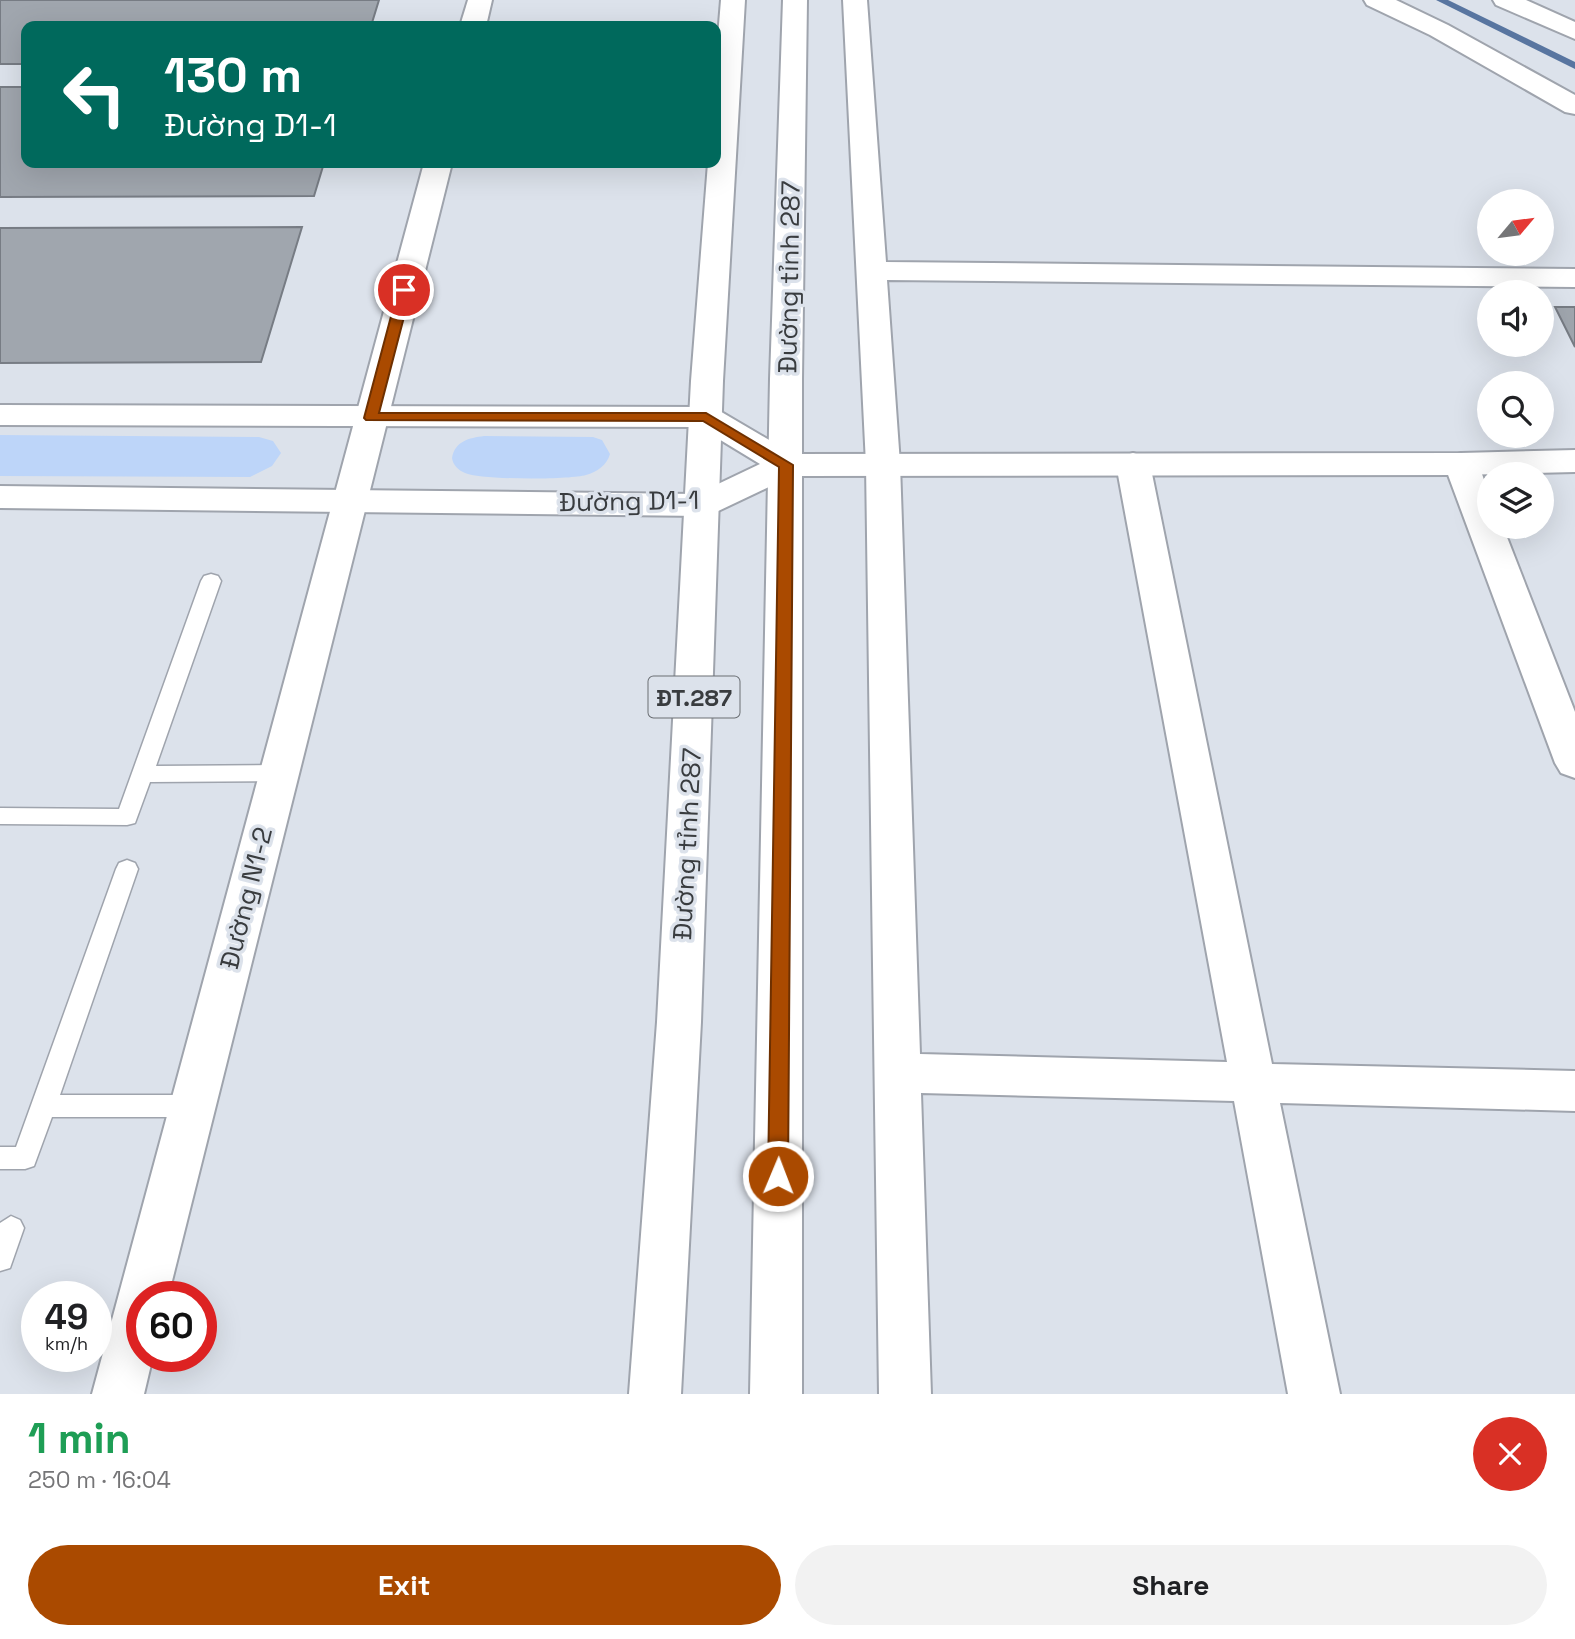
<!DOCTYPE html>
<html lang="en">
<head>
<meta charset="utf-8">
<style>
  body { margin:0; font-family:"Space Grotesk",sans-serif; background:#f2f2f2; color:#202124; height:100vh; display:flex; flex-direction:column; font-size:26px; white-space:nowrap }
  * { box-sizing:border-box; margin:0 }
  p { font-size:23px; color:#757577 }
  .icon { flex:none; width:38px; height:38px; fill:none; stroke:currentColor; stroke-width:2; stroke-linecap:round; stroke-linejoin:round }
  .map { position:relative; height:1394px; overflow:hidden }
  .side { display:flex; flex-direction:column; background:#fff; flex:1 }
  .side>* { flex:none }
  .top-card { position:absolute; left:21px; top:21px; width:700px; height:147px; border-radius:14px; box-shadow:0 7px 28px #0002; background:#00695c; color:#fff; overflow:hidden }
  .needle { width:46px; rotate:61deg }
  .controls { position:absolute; left:1477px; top:189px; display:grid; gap:14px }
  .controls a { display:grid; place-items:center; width:77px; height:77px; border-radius:50%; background:#fff; box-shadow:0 7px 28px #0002; font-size:35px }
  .speed { position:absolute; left:21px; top:1281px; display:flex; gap:14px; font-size:35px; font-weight:700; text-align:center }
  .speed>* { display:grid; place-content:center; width:91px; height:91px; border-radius:50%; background:#fff; box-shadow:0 7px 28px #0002; line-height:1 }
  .speed small { font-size:18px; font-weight:400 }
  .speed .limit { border:10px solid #d22; background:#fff; color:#111 }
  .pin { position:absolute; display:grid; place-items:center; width:60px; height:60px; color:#fff; margin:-30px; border:4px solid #fff; border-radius:50%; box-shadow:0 2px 7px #0007 }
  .me { position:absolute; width:77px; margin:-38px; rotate:1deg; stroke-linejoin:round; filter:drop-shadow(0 0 5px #0008) }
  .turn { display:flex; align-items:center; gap:24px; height:147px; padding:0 28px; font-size:32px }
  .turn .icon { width:91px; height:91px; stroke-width:2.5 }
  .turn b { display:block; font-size:49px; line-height:60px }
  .round { display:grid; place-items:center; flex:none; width:74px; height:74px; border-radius:37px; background:#f2f2f2 }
  .overview { display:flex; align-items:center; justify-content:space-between; height:119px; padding:0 28px }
  h1 { font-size:42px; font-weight:700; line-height:52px; color:#1e9e55 }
  .button { display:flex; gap:14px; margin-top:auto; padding:14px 28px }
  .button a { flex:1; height:80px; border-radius:42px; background:#aa4a00; color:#fff; font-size:28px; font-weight:700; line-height:80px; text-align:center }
  .button a+a { background:#f2f2f2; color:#202124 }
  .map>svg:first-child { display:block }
  .green { fill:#bdd5f9 }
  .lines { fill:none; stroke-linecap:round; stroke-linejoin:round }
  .stream { fill:#5875a0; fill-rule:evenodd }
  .building { fill:#a0a6ae; stroke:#777c84; stroke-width:2 }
  .lane-casing { stroke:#9fa4ad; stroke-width:3 }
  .street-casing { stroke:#9fa4ad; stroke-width:4 }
  .secondary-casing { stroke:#9fa4ad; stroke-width:4 }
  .primary-casing { stroke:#9fa4ad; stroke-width:4 }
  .lane { fill:#fff; fill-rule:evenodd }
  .street { fill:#fff; fill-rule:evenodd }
  .secondary { fill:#fff; fill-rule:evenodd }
  .primary { fill:#fff; fill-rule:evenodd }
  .route { fill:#aa4a00; stroke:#6e3000; stroke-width:2 }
  .labels { text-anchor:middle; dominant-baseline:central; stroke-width:7; stroke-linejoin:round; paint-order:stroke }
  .shield { fill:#dce2eb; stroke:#6a6e73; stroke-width:2 }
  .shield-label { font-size:24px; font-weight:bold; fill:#393c3f }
  .street-label { font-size:26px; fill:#393c3f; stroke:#dce2eb }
</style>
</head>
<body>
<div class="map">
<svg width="1575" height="1394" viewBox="0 0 1575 1394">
  <rect width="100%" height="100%" fill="#dce2eb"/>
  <g class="green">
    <path d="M0,435L259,437L273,441L281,453L272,466L250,477L0,476Z"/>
    <path d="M484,436L593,437L602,440L610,454C607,465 597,472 586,475C569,480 481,480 465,473C458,470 453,465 452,458C455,441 469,438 484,436Z"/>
  </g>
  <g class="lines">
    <path class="stream" d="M1436,0H1448L1575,62V69Z"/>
  </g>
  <g class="building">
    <path d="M0,0H379L371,26H26V64H0Z"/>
    <path d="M0,87H26V163H324L314,196L0,197Z"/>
    <path d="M302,227L261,362L0,363V228Z"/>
    <path d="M1555,307H1575V347Z"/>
  </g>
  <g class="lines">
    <defs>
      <g id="lane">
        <path d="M211,574L218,576L221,581L156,766L279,765L287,767L290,773L287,779L279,781L150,782L135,823L127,825L0,824V808L119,809L201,581L204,576Z"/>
        <path d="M127,860L135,863L138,869L60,1095H193L202,1098L206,1106L202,1114L193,1117H52L34,1166L25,1169H0V1147H16L116,869L119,863Z"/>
        <path d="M11,1216L20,1220L24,1228L10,1268L0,1271V1223Z"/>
      </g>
      <g id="street">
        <path d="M468,0H492L486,26H460Z"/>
        <path d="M843,0H867L886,262L1575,269V287L887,280L900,464L920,1054L1227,1062L1116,464L1121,457L1133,453L1145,457L1150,464L1272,1064L1575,1071V1111L1280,1103L1340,1394H1288L1234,1101L921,1093L931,1394H879L866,464Z"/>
        <path d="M1364,0H1396L1448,25L1575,95V114L1565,112L1430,35L1367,5Z"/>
        <path d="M424,163H452L168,1297H142V1356H153L144,1394H92Z"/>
        <path d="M1461,453L1473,457C1488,479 1489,501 1489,527H1503L1575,712V778L1561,773L1555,763L1444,464L1449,457Z"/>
      </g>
      <g id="secondary">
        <path d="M1493,0H1526L1575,22V39L1496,5Z"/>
        <path d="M0,405L706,407L718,410L793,454L1461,453L1575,450V472L1461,475L792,476L714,513L702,516L0,508V486L697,494L760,464L699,427L0,425Z"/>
      </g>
      <g id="primary">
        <path d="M721,0H745L723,381L701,1022L681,1394H629L657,1022L691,381L708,163H716V61Z"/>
        <path d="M783,0H807L802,379V1394H750L770,379Z"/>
      </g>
    </defs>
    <use href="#lane" class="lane-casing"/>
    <use href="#street" class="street-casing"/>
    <use href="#secondary" class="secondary-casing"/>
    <use href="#primary" class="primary-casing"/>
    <use href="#lane" class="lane"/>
    <use href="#street" class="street"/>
    <use href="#secondary" class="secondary"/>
    <use href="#primary" class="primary"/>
  </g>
  <path class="route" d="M404,286L411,290L379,413H706L793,465L788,1176L785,1182L778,1185L771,1182L768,1176L779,467L703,421L366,420L364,418L398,290Z"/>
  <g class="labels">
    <rect class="shield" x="648.5" y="676.5" width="91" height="41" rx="5"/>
    <g class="shield-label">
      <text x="694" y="697">ĐT.287</text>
    </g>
    <g class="street-label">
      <text transform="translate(789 277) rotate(-89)">Đường tỉnh 287</text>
      <text transform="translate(629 501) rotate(-1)">Đường D1-1</text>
      <text transform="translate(687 844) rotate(-87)">Đường tỉnh 287</text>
      <text transform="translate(246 898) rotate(-76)">Đường N1-2</text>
    </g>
  </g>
</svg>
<div class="controls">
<a><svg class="needle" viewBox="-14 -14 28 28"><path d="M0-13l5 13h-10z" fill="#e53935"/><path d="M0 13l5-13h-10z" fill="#757577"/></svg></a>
<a><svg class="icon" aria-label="sound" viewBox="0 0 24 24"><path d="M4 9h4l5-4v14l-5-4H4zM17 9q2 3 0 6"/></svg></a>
<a><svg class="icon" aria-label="search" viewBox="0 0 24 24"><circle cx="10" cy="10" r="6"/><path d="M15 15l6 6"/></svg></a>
<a><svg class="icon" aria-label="layers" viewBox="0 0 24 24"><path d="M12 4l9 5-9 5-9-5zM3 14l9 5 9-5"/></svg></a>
</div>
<div class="speed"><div>49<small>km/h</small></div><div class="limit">60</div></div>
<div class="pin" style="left:404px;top:290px;background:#d93025"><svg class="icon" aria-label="arrive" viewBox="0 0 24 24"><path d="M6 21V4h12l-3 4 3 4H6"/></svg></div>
<svg class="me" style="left:778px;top:1176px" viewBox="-20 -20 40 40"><circle r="17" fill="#aa4a00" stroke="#fff" stroke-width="3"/><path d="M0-11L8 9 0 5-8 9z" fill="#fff"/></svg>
<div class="top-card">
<div class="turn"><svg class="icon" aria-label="left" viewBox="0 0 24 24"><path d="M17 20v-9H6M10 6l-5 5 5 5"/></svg><div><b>130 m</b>Đường D1-1</div></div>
</div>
</div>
<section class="side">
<div class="overview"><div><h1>1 min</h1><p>250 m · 16:04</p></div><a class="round" style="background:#d93025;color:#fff"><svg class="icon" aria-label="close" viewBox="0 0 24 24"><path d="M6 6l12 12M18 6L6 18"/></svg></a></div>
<div class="button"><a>Exit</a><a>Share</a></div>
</section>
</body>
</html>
